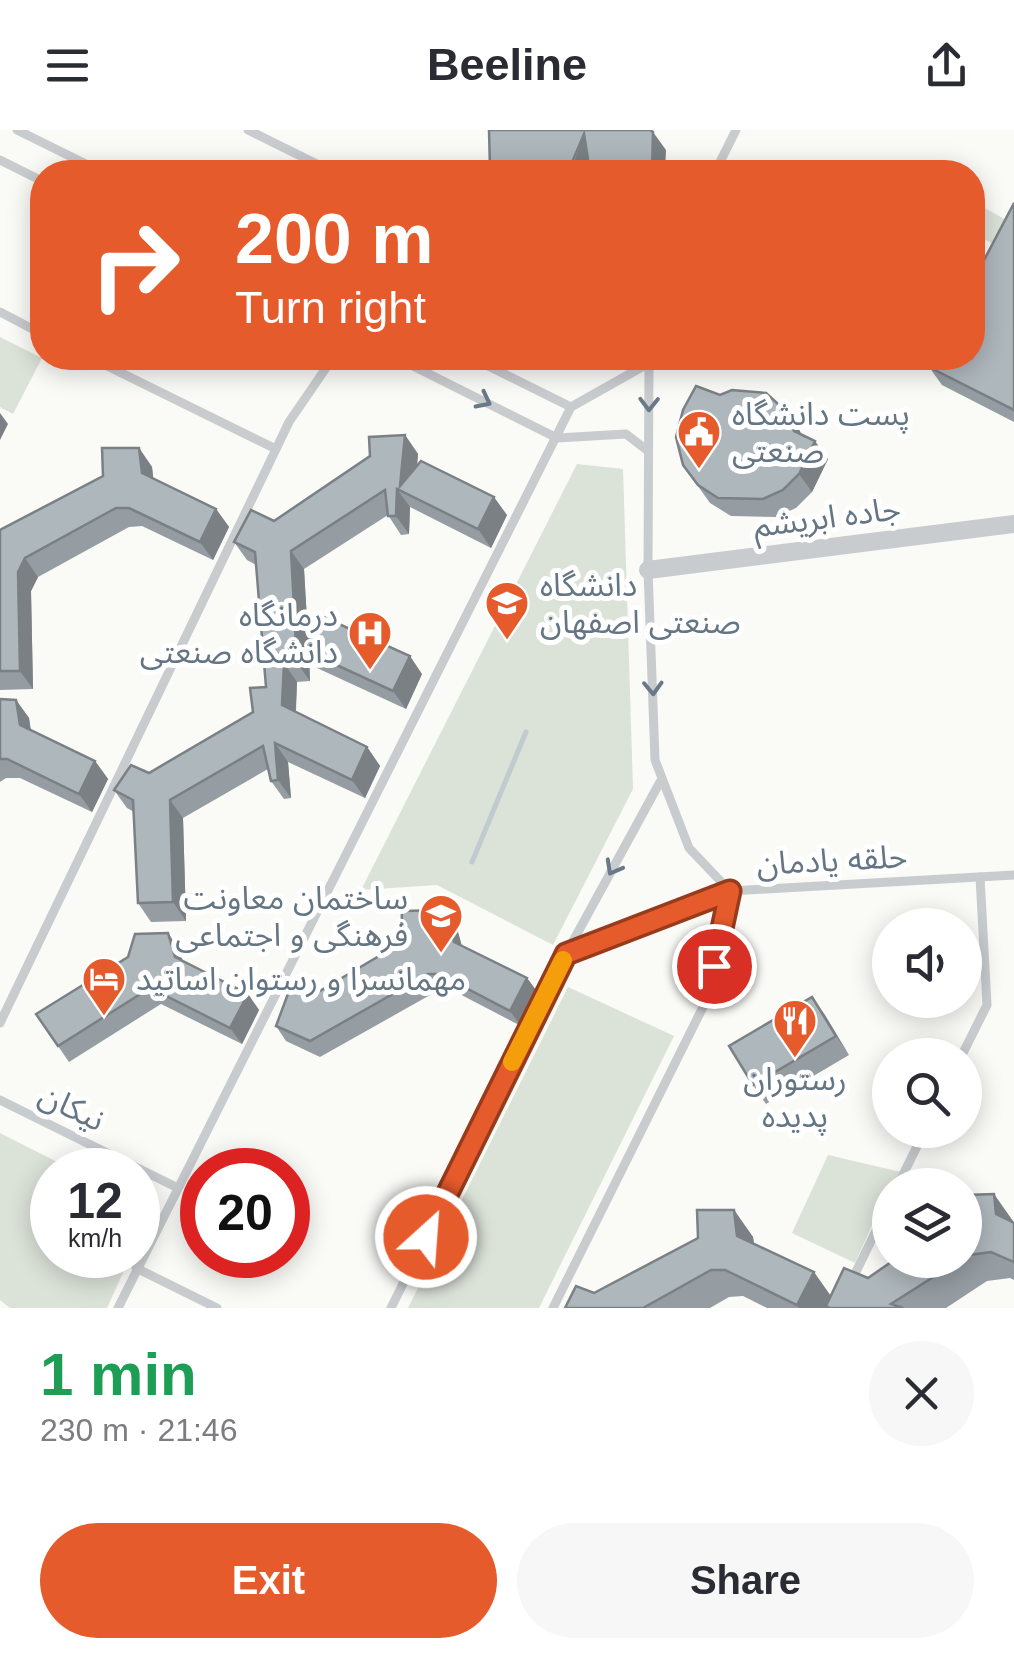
<!DOCTYPE html>
<html lang="en">
<head>
<meta charset="utf-8">
<style>
  body { margin:0; font-family:Arial,"Noto Sans Arabic",sans-serif; background:#f7f7f7; color:#2b2b33; height:100vh; display:flex; flex-direction:column; font-size:38px; white-space:nowrap }
  * { box-sizing:border-box; margin:0 }
  p { font-size:32px; color:#7c7c81 }
  .icon { flex:none; width:55px; height:55px; fill:none; stroke:currentColor; stroke-width:2; stroke-linecap:round; stroke-linejoin:round }
  .map { position:relative; height:1178px; overflow:hidden }
  .panel { display:flex; flex-direction:column; background:#fff; flex:1 }
  .panel>* { flex:none }
  .banner { position:absolute; left:30px; top:30px; width:955px; height:210px; border-radius:40px; box-shadow:0 5px 25px #0003; background:#e65b2b; color:#fff; overflow:hidden }
  .buttons { position:absolute; left:872px; top:778px; display:grid; gap:20px }
  .buttons a { display:grid; place-items:center; width:110px; height:110px; border-radius:50%; background:#fff; box-shadow:0 5px 25px #0003; font-size:50px }
  .speed { position:absolute; left:30px; top:1018px; display:flex; gap:20px; font-size:50px; font-weight:700; text-align:center }
  .speed>* { display:grid; place-content:center; width:130px; height:130px; border-radius:50%; background:#fff; box-shadow:0 5px 25px #0003; line-height:1 }
  .speed small { font-size:25px; font-weight:400 }
  .speed .limit { border:15px solid #d22; background:#fff; color:#111 }
  .pin { position:absolute; display:grid; place-items:center; width:85px; height:85px; color:#fff; margin:-42px; border:5px solid #fff; border-radius:50%; box-shadow:0 2px 10px #0007 }
  .me { position:absolute; width:110px; margin:-55px; rotate:26deg; stroke-linejoin:round; filter:drop-shadow(0 0 8px #0008) }
  .turn { display:flex; align-items:center; gap:35px; height:210px; padding:0 40px; font-size:45px }
  .turn .icon { width:130px; height:130px; stroke-width:2.5 }
  .turn b { display:block; font-size:70px; line-height:85px }
  .round { display:grid; place-items:center; flex:none; width:105px; height:105px; border-radius:52px; background:#f7f7f7 }
  .headline { display:flex; align-items:center; justify-content:space-between; height:170px; padding:0 40px }
  h1 { font-size:60px; font-weight:700; line-height:75px; color:#1e9e55 }
  .cta { display:flex; gap:20px; margin-top:auto; padding:20px 40px }
  .cta a { flex:1; height:115px; border-radius:60px; background:#e65b2b; color:#fff; font-size:40px; font-weight:700; line-height:115px; text-align:center }
  .cta a+a { background:#f7f7f7; color:#2b2b33 }
  header { display:flex; justify-content:space-between; align-items:center; height:130px; padding:0 40px; background:#fff; font-size:45px; font-weight:700 }
  .map>svg:first-child { display:block }
  .green { fill:#dbe2d8 }
  .lines { fill:none; stroke-linecap:round; stroke-linejoin:round }
  .stream { stroke:#c0cbcf; stroke-width:5 }
  .lane { stroke:#c8cccf; stroke-width:9 }
  .street { stroke:#c8cccf; stroke-width:18 }
  .wall { fill:#969da2 }
  .shaded-wall { fill:#7a8084 }
  .building { fill:#aeb7bc; stroke:#7a8084; stroke-width:2.5 }
  .oneway { stroke:#697987 }
  .route-casing { stroke:#963b1c; stroke-width:25 }
  .route { stroke:#e65b2b; stroke-width:18 }
  .slow { stroke:#f59e0b; stroke-width:18 }
  .labels { text-anchor:middle; dominant-baseline:central; stroke-width:10; stroke-linejoin:round; paint-order:stroke }
  .poi-label { font-size:32px; fill:#647583; stroke:#fff; text-anchor:start }
  .street-label { font-size:32px; fill:#647583; stroke:#fff }
</style>
</head>
<body>
<header><svg class="icon" aria-label="menu" viewBox="0 0 24 24"><path d="M4 6h16M4 12h16M4 18h16"/></svg>Beeline<svg class="icon" aria-label="share" viewBox="0 0 24 24"><path d="M12 15V3M7 8l5-5 5 5M5 13v7h14v-7"/></svg></header>
<div class="map">
<svg width="1014" height="1178" viewBox="0 0 1014 1178">
  <rect width="100%" height="100%" fill="#fafaf7"/>
  <g class="green">
    <path d="M985,78L1006,90L993,114L973,103Z"/>
    <path d="M0,207L42,228L13,284L0,277Z"/>
    <path d="M577,334L623,339L633,659L553,815L437,755L361,760Z"/>
    <path d="M568,857L674,906L539,1178H408Z"/>
    <path d="M0,1003L73,1040H52V1125H131L107,1178H10L0,1170Z"/>
    <path d="M828,1025L901,1042L890,1055L855,1133L792,1103Z"/>
  </g>
  <g class="lines">
    <path class="stream" d="M472,732L526,602"/>
    <g class="lane">
      <path d="M17,0L102,42"/>
      <path d="M248,0L333,42"/>
      <path d="M0,30L42,51"/>
      <path d="M715,42L736,0"/>
      <path d="M0,182L42,204"/>
      <path d="M91,228L276,319"/>
      <path d="M397,228L557,308L626,304L648,321"/>
      <path d="M472,228L571,277"/>
      <path d="M649,231L648,440L655,630L689,718L730,761L1014,745"/>
      <path d="M566,824L730,761"/>
      <path d="M0,893L289,292L328,235L340,228"/>
      <path d="M962,925L987,875L980,747"/>
      <path d="M0,970L176,1057"/>
      <path d="M898,1055L925,1000"/>
      <path d="M136,1138L217,1178"/>
      <path d="M852,1150L890,1072"/>
      <path d="M118,1178L571,277L649,233"/>
      <path d="M391,1178L566,824L660,652"/>
      <path d="M553,1178L705,873L730,761"/>
    </g>
    <path class="street" d="M648,440L1014,394"/>
  </g>
  <g class="wall">
    <path d="M1014,73V292L942,255L929,237Z"/>
    <path d="M720,265L788,283L801,305L828,329L812,362L796,378L776,387L731,386L710,373L683,335Z"/>
    <path d="M405,305L418,324L417,336L507,385L491,418L410,377L409,404L401,405L388,385L304,439L308,511L422,544L406,579L317,538L309,526L310,551L297,552L296,582L367,617L380,636L365,668L288,632L291,668L284,669L271,651L268,639L183,688L186,791L151,792L138,773L134,682L127,678L114,660L149,643L253,582L266,557L256,435L247,430L234,412L274,391Z"/>
    <path d="M139,318L152,337L153,349L216,379L229,397L213,430L142,396L129,397L38,447L31,461L33,559L0,560V400L103,346Z"/>
    <path d="M0,569L16,570L29,588L31,600L95,631L108,649L92,682L20,648H6L0,652Z"/>
    <path d="M445,780L456,795L462,816L527,848L538,863L521,896L450,859L439,860L320,927L286,911L276,896L318,862L401,813Z"/>
    <path d="M179,819L183,831L248,864L259,880L242,914L161,874L69,932L36,884Z"/>
    <path d="M812,867L849,925L766,974L753,955Z"/>
    <path d="M965,1065L1014,1093V1150L1010,1148L987,1151L946,1178H767L743,1166L729,1167L710,1178H565L698,1108L734,1080L753,1107L754,1113L831,1166L868,1148L894,1130H965Z"/>
  </g>
  <g class="shaded-wall">
    <path d="M653,2L666,20L665,42H652Z"/>
    <path d="M584,4L597,22L589,42H570Z"/>
    <path d="M0,283L8,294L0,310Z"/>
    <path d="M788,283L800,301L806,319L794,301Z"/>
    <path d="M405,305L418,324L414,367L400,356Z"/>
    <path d="M815,311L828,329L812,362L799,344Z"/>
    <path d="M139,318L152,337L155,362L142,343Z"/>
    <path d="M397,359L410,377L409,404L396,386Z"/>
    <path d="M494,367L507,385L491,418L478,399Z"/>
    <path d="M216,379L229,397L213,430L200,412Z"/>
    <path d="M291,421L304,439L309,522L304,520L309,526L310,551L297,533Z"/>
    <path d="M25,428L38,447L31,461L33,559L20,541L18,442Z"/>
    <path d="M410,526L422,544L406,579L393,561Z"/>
    <path d="M284,533L297,552L295,594L282,575Z"/>
    <path d="M16,570L29,588L32,613L20,595Z"/>
    <path d="M275,613L288,632L291,668L278,650Z"/>
    <path d="M367,617L380,636L365,668L352,650Z"/>
    <path d="M95,631L108,649L92,682L79,664Z"/>
    <path d="M170,670L183,688L186,791L173,772Z"/>
    <path d="M445,780L456,795L465,828L454,812Z"/>
    <path d="M168,803L179,819L186,843L175,827Z"/>
    <path d="M527,848L538,863L521,896L510,881Z"/>
    <path d="M248,864L259,880L242,914L230,898Z"/>
    <path d="M812,867L825,885L849,925L836,906Z"/>
    <path d="M994,1064L1013,1091L1014,1110L996,1084Z"/>
    <path d="M734,1080L753,1107L756,1132L737,1106Z"/>
    <path d="M814,1142L833,1169L828,1178H799L797,1175Z"/>
  </g>
  <g class="building">
    <path d="M489,0H650L653,2L652,42H590L584,4L568,42H496L490,39Z"/>
    <path d="M1014,73V280L929,237L934,228H972V153Z"/>
    <path d="M696,256L720,265L732,260L766,263L788,283L794,301L815,311L799,344L783,360L763,369L718,368L698,355L683,335L676,307L683,280Z"/>
    <path d="M405,305L400,356L421,331L494,367L478,399L397,359L396,386H388L385,360L291,421L297,533H284L282,575L367,617L352,650L275,613L278,650L271,651L263,616L170,670L173,772L138,773L133,670L114,660L131,635L149,643L253,582L250,558L266,557L255,422L234,412L251,380L274,391L370,326L369,307Z"/>
    <path d="M102,318H139L142,343L216,379L200,412L129,378H116L25,428L18,442L20,541H0V400L103,346Z"/>
    <path d="M319,485L410,526L393,561L304,520Z"/>
    <path d="M0,569L16,570L20,595L95,631L79,664L7,629H0Z"/>
    <path d="M445,780L454,812L527,848L510,881L439,844H428L310,911L276,896L289,861L318,862L401,813L402,781Z"/>
    <path d="M168,803L175,827L248,864L230,898L150,858L58,916L36,884L128,827L135,804Z"/>
    <path d="M812,867L836,906L753,955L729,916Z"/>
    <path d="M994,1064L996,1084L1014,1093V1132L991,1122L969,1125L965,1127V1065Z"/>
    <path d="M697,1080H734L737,1106L814,1142L797,1175L725,1140H711L643,1178H565L576,1156L594,1163L698,1108Z"/>
    <path d="M894,1130H960L891,1174L903,1178H830L826,1176L844,1138L868,1148Z"/>
  </g>
  <defs><path id="oneway-chevron" d="M-2-3.5L2.5 0L-2 3.5" fill="none" stroke-width="1.6" stroke-linecap="round" stroke-linejoin="round" transform="scale(2.5)"/></defs>
  <g class="oneway">
    <use href="#oneway-chevron" transform="translate(484 271) rotate(27)"/>
    <use href="#oneway-chevron" transform="translate(649 274) rotate(91)"/>
    <use href="#oneway-chevron" transform="translate(653 558) rotate(88)"/>
    <use href="#oneway-chevron" transform="translate(613 738) rotate(119)"/>
  </g>
  <g class="lines">
    <defs>
      <path id="route" d="M426,1107L566,824L730,761L714,836"/>
    </defs>
    <use href="#route" class="route-casing"/>
    <use href="#route" class="route"/>
    <path class="slow" d="M512,932L563,830"/>
  </g>
  <defs>
    <symbol id="civic-pin" viewBox="-11 -11 22 30"><path d="M0 17L-7.5 6A9.5 9.5 0 1 1 7.5 6Z" fill="#e65b2b" stroke="#fff"/><path d="M-.6-6.5H3V-4.5H.6V-3L4-1V1h2V6H-6V1h2V-1L-.6-3ZM-1.2 2.5V6h2.4V2.5Z" fill="#fff"/></symbol>
    <symbol id="university-pin" viewBox="-11 -11 22 30"><path d="M0 17L-7.5 6A9.5 9.5 0 1 1 7.5 6Z" fill="#e65b2b" stroke="#fff"/><path d="M0-5L7-2L0 1L-7-2ZM-4 1L0 2.5L4 1V4Q0 6-4 4Z" fill="#fff"/></symbol>
    <symbol id="hospital-pin" viewBox="-11 -11 22 30"><path d="M0 17L-7.5 6A9.5 9.5 0 1 1 7.5 6Z" fill="#e65b2b" stroke="#fff"/><path d="M-5-5h3v3.5h4V-5h3V5h-3V1.5h-4V5h-3Z" fill="#fff"/></symbol>
    <symbol id="hotel-pin" viewBox="-11 -11 22 30"><path d="M0 17L-7.5 6A9.5 9.5 0 1 1 7.5 6Z" fill="#e65b2b" stroke="#fff"/><path d="M-6-4.5h1.5V1H6V5H4.5V3h-9V5H-6ZM-4 0a1.8 1.8 0 1 1 3.6 0ZM.5 0V-2.5h3Q6-2.5 6 0Z" fill="#fff"/></symbol>
    <symbol id="restaurant-pin" viewBox="-11 -11 22 30"><path d="M0 17L-7.5 6A9.5 9.5 0 1 1 7.5 6Z" fill="#e65b2b" stroke="#fff"/><path d="M-5-6h1v4h1v-4h1v4h1v-4h1v5L-1.5 .5V6h-2V.5L-5-1ZM5-6V6H3V1.5H1.5Q1.5-4 5-6Z" fill="#fff"/></symbol>
  </defs>
  <g fill-rule="evenodd">
    <use href="#civic-pin" x="674" y="277" width="50" height="68"/>
    <use href="#university-pin" x="482" y="448" width="50" height="68"/>
    <use href="#hospital-pin" x="345" y="478" width="50" height="68"/>
    <use href="#university-pin" x="416" y="761" width="50" height="68"/>
    <use href="#hotel-pin" x="79" y="824" width="50" height="68"/>
    <use href="#restaurant-pin" x="770" y="866" width="50" height="68"/>
  </g>
  <g class="labels">
    <g class="poi-label">
      <text x="732" y="284">پست دانشگاه<tspan x="732" dy="37">صنعتی</tspan></text>
      <text x="540" y="455">دانشگاه<tspan x="540" dy="37">صنعتی اصفهان</tspan></text>
      <text x="338" y="485" text-anchor="end">درمانگاه<tspan x="338" dy="37">دانشگاه صنعتی</tspan></text>
      <text x="408" y="768" text-anchor="end">ساختمان معاونت<tspan x="408" dy="37">فرهنگی و اجتماعی</tspan></text>
      <text x="136" y="849">مهمانسرا و رستوان اساتید</text>
      <text x="795" y="949" text-anchor="middle">رستوران<tspan x="795" dy="37">پدیده</tspan></text>
    </g>
    <g class="street-label">
      <text transform="translate(827 387) rotate(-7)">جاده ابریشم</text>
      <text transform="translate(832 730) rotate(-3)">حلقه یادمان</text>
      <text transform="translate(72 977) rotate(26)">نیکان</text>
    </g>
  </g>
</svg>
<div class="buttons">
<a><svg class="icon" aria-label="sound" viewBox="0 0 24 24"><path d="M4 9h4l5-4v14l-5-4H4zM17 9q2 3 0 6"/></svg></a>
<a><svg class="icon" aria-label="search" viewBox="0 0 24 24"><circle cx="10" cy="10" r="6"/><path d="M15 15l6 6"/></svg></a>
<a><svg class="icon" aria-label="layers" viewBox="0 0 24 24"><path d="M12 4l9 5-9 5-9-5zM3 14l9 5 9-5"/></svg></a>
</div>
<div class="speed"><div>12<small>km/h</small></div><div class="limit">20</div></div>
<div class="pin" style="left:714px;top:836px;background:#d93025"><svg class="icon" aria-label="arrive" viewBox="0 0 24 24"><path d="M6 21V4h12l-3 4 3 4H6"/></svg></div>
<svg class="me" style="left:426px;top:1107px" viewBox="-20 -20 40 40"><circle r="17" fill="#e65b2b" stroke="#fff" stroke-width="3"/><path d="M0-11L8 9 0 5-8 9z" fill="#fff"/></svg>
<div class="banner">
<div class="turn"><svg class="icon" aria-label="right" viewBox="0 0 24 24"><path d="M7 20v-9h11M14 6l5 5-5 5"/></svg><div><b>200 m</b>Turn right</div></div>
</div>
</div>
<section class="panel">
<div class="headline"><div><h1>1 min</h1><p>230 m · 21:46</p></div><a class="round"><svg class="icon" aria-label="close" viewBox="0 0 24 24"><path d="M6 6l12 12M18 6L6 18"/></svg></a></div>
<div class="cta"><a>Exit</a><a>Share</a></div>
</section>
</body>
</html>
